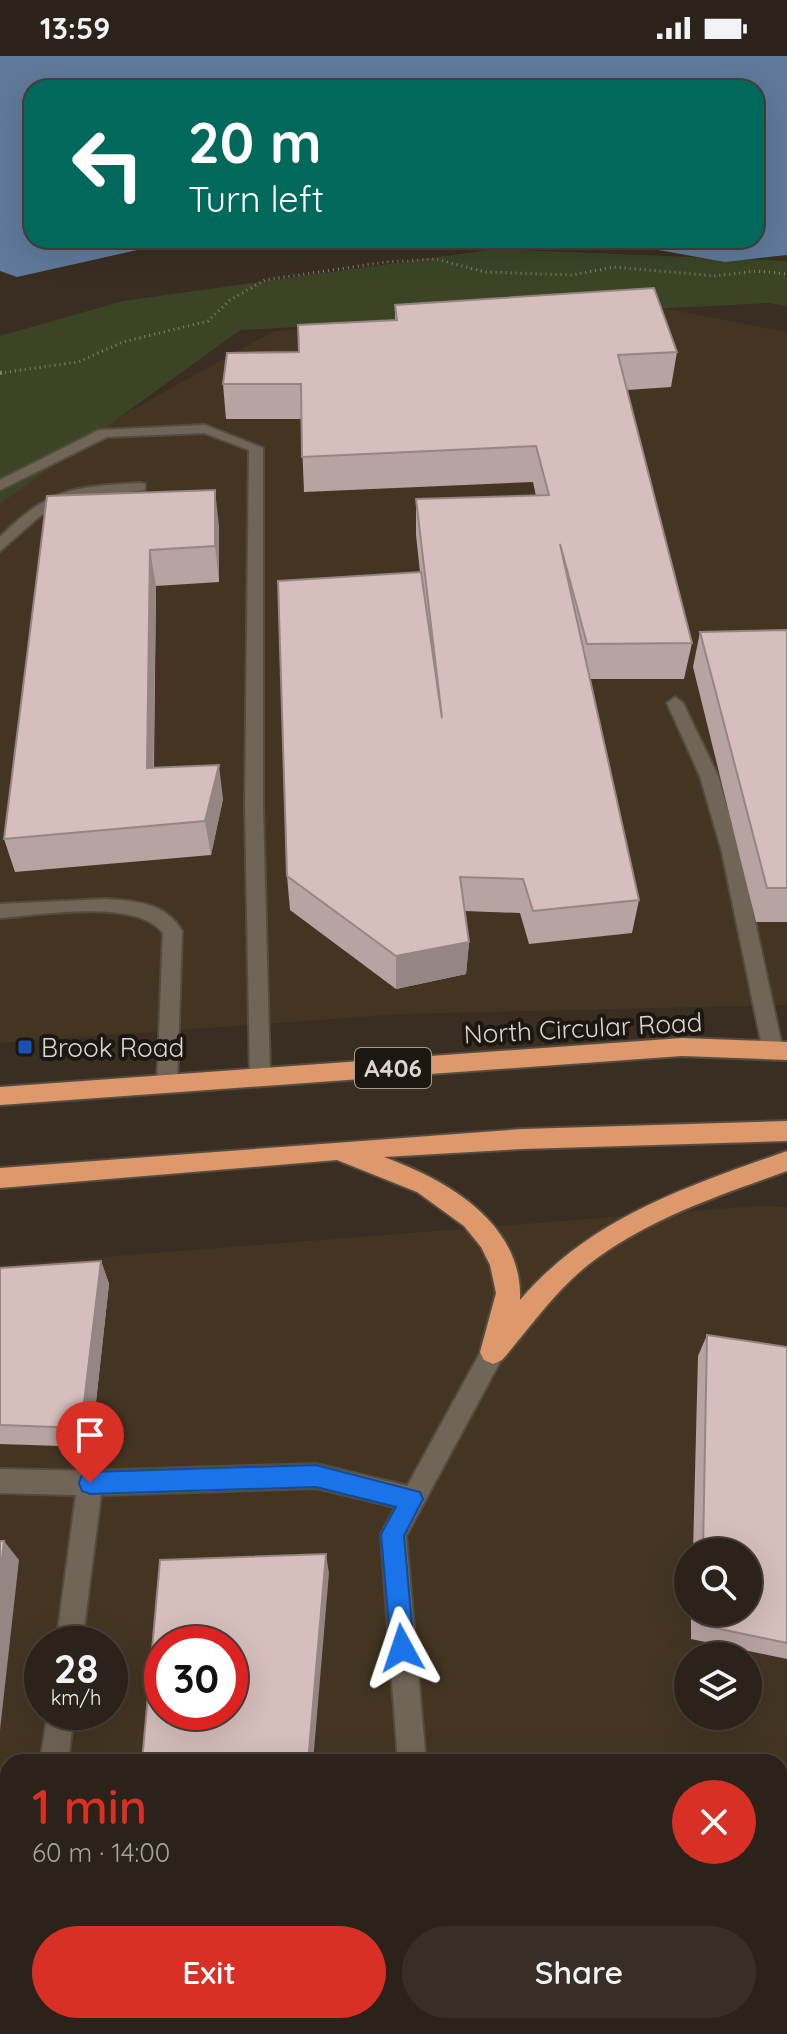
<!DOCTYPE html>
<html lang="en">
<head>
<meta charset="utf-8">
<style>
  body { margin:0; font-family:Quicksand,sans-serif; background:#372f26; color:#f1f3f6; height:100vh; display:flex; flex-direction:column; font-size:30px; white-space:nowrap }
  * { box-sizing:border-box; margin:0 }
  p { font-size:26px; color:#a6a4a2 }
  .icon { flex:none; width:44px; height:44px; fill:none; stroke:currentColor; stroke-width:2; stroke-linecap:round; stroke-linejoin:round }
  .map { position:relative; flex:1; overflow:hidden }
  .side { position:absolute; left:0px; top:1698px; width:788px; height:280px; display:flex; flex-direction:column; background:#2b2219; border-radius:24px 24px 0 0; box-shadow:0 8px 32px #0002,0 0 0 2px #473f38 }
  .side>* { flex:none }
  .hud { position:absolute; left:24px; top:24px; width:740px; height:168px; border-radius:24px; box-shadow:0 8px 32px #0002,0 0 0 2px #473f38; background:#00695c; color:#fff; overflow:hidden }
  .controls { position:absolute; left:674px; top:1482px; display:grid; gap:16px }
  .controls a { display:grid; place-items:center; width:88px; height:88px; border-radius:50%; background:#2b2219; box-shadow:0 8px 32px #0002,0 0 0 2px #473f38; font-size:40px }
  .speed { position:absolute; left:24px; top:1570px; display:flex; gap:16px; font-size:40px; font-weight:700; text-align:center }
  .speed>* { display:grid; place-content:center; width:104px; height:104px; border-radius:50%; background:#2b2219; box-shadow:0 8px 32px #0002,0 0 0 2px #473f38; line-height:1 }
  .speed small { font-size:20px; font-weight:400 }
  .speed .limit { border:12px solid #d22; background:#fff; color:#111 }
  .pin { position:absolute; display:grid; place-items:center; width:68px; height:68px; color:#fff; margin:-82px -34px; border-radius:50% 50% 50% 0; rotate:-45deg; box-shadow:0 0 8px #0007 }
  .pin .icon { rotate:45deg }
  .me { position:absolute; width:88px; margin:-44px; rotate:355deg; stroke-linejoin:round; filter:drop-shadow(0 0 6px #0008) }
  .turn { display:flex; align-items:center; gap:28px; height:168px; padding:0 32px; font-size:36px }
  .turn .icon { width:104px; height:104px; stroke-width:2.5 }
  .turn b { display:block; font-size:56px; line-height:68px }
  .round { display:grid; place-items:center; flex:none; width:84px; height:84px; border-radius:42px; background:#372f26 }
  .overview { display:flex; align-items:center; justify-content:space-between; height:136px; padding:0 32px }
  h1 { font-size:48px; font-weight:600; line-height:60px; color:#d93025 }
  .primary-button { display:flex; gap:16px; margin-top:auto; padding:16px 32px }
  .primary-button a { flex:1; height:92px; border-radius:48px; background:#d93025; color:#fff; font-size:32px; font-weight:600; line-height:92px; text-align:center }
  .primary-button a+a { background:#372f26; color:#f1f3f6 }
  .status { display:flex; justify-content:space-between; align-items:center; height:56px; padding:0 40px; background:#2b2219; direction:ltr }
  .status svg { height:22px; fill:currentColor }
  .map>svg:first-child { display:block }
  .built { fill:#443523; fill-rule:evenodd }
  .green { fill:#3b4526 }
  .water { fill:#60799a }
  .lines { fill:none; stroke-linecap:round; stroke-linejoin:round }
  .service-casing { stroke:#554c41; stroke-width:4 }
  .minor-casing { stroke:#554c41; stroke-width:4 }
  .trunk-casing { stroke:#554c41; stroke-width:4 }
  .path-far1 { stroke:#8a8176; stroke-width:3; stroke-dasharray:1 4; stroke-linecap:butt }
  .path { stroke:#8a8176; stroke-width:4; stroke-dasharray:2 5; stroke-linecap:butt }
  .service { fill:#716557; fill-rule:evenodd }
  .minor { fill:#716557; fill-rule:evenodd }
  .trunk { fill:#dd986b; fill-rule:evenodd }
  .wall { fill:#b7a3a1 }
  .shaded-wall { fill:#958583 }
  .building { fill:#d5bebb; stroke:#958583; stroke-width:2; fill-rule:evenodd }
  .route { fill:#1a73e8; stroke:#114b97; stroke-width:2 }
  .transit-dot { fill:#1a4fb4; stroke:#1c1711; stroke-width:3 }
  .labels { text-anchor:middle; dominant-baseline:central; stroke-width:8; stroke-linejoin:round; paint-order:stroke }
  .shield { fill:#1c1711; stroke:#a39d95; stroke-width:2 }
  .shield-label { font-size:24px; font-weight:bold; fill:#ddd6ce }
  .street-label { font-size:26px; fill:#ddd6ce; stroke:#1c1711 }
  .poi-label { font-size:26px; fill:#ddd6ce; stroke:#1c1711; text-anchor:start }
</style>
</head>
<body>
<div class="status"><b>13:59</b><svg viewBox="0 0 49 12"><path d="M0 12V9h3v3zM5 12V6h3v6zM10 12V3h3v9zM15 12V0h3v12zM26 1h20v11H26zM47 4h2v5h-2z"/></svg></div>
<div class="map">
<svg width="787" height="1978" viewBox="0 0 787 1978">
  <rect width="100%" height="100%" fill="#392e21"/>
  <g class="built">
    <path d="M651,250L787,276V949L401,958L0,987V433L12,421L274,275Z"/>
    <path d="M756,1150L787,1151V1978H529L526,1970H780V1706H8V1954H0V1209ZM688,1496H748V1556H688ZM42,1588H110V1656H42ZM162,1588H230V1656H162ZM688,1600H748V1660H688Z"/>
  </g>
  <path class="green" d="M496,193L787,205V250L769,247L240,274L0,448V280L123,245Z"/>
  <path class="water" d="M0,0H787V199L725,206L603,184H756V32H32V184H182L17,221L0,215Z"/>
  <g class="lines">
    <defs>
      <g id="service">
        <path d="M205,369L263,392V750L270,1021L267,1027H253L250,1021L245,750L249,394L204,377L107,381L0,434V424L99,374Z"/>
        <path d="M140,427L145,428V434L67,444L40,460L0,495V481C49,432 73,431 140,427Z"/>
        <path d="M675,641L683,647L718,720L740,796L783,995L780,1001H766L763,995L722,796L700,720L667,647Z"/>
        <path d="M106,843C136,845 166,847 182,875L177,1028L174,1034H160L157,1028L163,877C137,842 40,859 0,862V848Z"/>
        <path d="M316,1408L412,1431L421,1434L424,1443L421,1452L412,1455L316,1432L101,1439L82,1588H56L76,1439L0,1437V1413L90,1415Z"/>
        <path d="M48,1656H74L68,1706H40Z"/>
        <path d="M780,1800L787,1802V1830L780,1828Z"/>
      </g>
      <g id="minor">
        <path d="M493,1285L501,1288L505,1296L501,1304L406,1480L426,1706H398L381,1478L485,1288Z"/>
        <path d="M455,1970H485L487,1978H457Z"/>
      </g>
      <g id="trunk">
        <path d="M682,982L787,986V1004L682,1000L0,1049V1031Z"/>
        <path d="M787,1065V1085L523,1093L384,1101C447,1124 523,1167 520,1244C590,1162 688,1130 787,1095V1115C718,1140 647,1163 588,1209C554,1236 530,1272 502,1304L493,1308L484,1304L480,1296L496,1237L490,1209L481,1191L464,1170L417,1136L337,1104L0,1132V1112L523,1073Z"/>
      </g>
    </defs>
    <use href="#service" class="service-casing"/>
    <use href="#minor" class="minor-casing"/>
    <use href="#trunk" class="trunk-casing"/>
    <path class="path-far1" d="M0,317L78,306L123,286L208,265L230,244L265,224L386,206L436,203L485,216L572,219L614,211L716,220L756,215L787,218"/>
    <path class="path" d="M0,317L4,316"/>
    <use href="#service" class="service"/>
    <use href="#minor" class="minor"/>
    <use href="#trunk" class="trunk"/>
  </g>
  <g class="wall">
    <path d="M395,249L677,296L671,331L627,334L692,587L684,623H590L639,844L632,877L529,888L520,857L465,855L469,886L466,918L396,933L290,854L287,820L420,516L416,479V443L536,440L533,426L304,436L301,363H226L223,328L395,264Z"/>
    <path d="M47,440L219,470V526L156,530L154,712L223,743L211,799L15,816L4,783Z"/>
    <path d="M787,574V866H756L693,611L700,576Z"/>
    <path d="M101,1205L109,1228L91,1391L0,1388V1212Z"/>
    <path d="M707,1279L787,1291V1603L691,1583V1556H748V1496H693L698,1300Z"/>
  </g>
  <g class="shaded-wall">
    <path d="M215,434L219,470V526L215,490Z"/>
    <path d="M150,494L156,530L153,747L147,712Z"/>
    <path d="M219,709L223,743L211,799L205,765Z"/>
    <path d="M469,886L466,918L396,933V900Z"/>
    <path d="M101,1205L109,1228L91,1391L81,1372Z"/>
    <path d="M4,1485L19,1504L0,1674V1520Z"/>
    <path d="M326,1498L329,1517L313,1706H308Z"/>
  </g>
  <g class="building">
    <path d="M654,232L677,296L618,299L692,587L587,588L560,488L639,844L533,855L523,823L460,821L469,886L396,900L287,820L278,525L421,516L442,662L416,443L549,439L536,390L302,401L301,328H223L227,297L299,296L298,269L397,264L395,249Z"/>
    <path d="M215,434V490L150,494L147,712L219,709L205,765L4,783L47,440Z"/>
    <path d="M787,574V832H767L700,576Z"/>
    <path d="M101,1205L81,1372L0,1369V1212Z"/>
    <path d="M707,1279L787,1291V1587L701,1569V1556H748V1496H703Z"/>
    <path d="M0,1485H4L0,1520Z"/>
    <path d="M326,1498L308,1706H142L160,1504ZM162,1588H230V1656H162Z"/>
  </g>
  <path class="route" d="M316,1409L420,1436L423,1443L404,1480L414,1592L411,1601L402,1604L394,1601L391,1592L381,1478L396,1451L316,1431L90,1438L82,1435L79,1427L82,1419L90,1416Z"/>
  <rect class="transit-dot" x="17" y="983" width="16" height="16" rx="4"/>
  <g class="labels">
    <rect class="shield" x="355" y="992" width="76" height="40" rx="6"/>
    <g class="shield-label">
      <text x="393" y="1012">A406</text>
    </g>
    <g class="street-label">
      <text transform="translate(583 972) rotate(-3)">North Circular Road</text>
    </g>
    <g class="poi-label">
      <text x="41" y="991">Brook Road</text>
    </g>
  </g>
</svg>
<div class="controls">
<a><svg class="icon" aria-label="search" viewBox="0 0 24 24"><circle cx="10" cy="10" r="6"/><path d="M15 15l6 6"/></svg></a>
<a><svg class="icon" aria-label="layers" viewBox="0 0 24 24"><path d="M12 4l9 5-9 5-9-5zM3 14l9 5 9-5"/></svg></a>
</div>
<div class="speed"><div>28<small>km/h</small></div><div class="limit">30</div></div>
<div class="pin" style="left:90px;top:1427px;background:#d93025"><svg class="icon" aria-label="arrive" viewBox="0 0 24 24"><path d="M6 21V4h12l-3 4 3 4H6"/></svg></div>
<svg class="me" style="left:402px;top:1592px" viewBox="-20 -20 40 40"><path d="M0-17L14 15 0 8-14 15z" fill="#1a73e8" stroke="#fff" stroke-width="4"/></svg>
<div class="hud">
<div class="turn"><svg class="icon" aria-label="left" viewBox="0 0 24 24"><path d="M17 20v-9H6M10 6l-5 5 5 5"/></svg><div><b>20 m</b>Turn left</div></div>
</div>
<section class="side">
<div class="overview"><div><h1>1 min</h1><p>60 m · 14:00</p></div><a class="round" style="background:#d93025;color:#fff"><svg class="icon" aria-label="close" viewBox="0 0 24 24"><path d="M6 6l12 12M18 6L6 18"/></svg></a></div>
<div class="primary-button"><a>Exit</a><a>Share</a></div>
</section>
</div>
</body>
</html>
